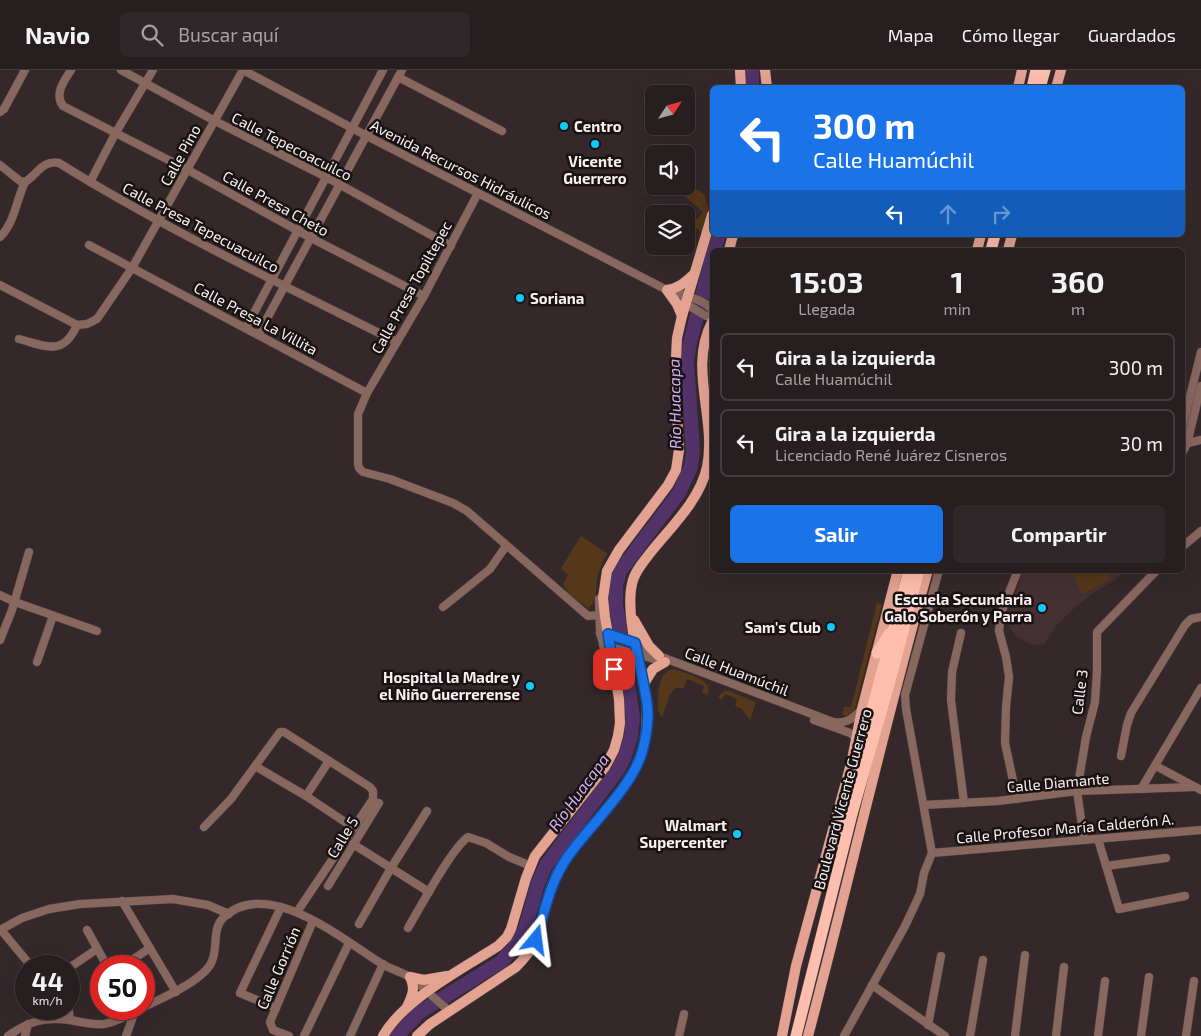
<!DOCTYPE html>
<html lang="es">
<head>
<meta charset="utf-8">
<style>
  body { margin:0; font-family:"Exo 2",sans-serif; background:#2f2729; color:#f1f3f6; height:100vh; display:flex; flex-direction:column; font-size:19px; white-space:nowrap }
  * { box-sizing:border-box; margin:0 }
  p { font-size:16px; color:#a4a2a5 }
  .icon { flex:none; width:28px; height:28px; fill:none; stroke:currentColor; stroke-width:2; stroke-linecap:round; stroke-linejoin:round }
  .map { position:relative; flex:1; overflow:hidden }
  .sheet { position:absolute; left:710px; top:178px; width:475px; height:325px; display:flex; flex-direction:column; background:#271e20; border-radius:8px; box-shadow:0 5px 20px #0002,0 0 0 1px #433c3e }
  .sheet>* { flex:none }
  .hud { position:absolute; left:710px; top:15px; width:475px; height:152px; border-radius:8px; box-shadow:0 5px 20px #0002,0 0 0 1px #433c3e; background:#1a73e8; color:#fff; overflow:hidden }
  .needle { width:32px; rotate:54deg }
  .controls { position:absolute; left:645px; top:15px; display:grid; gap:10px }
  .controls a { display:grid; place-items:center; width:50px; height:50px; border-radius:8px; background:#271e20; box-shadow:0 5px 20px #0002,0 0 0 1px #433c3e; font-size:25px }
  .speed { position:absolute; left:15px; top:885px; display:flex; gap:10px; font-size:25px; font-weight:700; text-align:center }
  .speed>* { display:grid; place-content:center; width:65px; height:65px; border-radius:50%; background:#271e20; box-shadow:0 5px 20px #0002,0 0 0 1px #433c3e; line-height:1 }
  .speed small { font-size:12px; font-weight:400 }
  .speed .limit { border:8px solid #d22; background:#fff; color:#111 }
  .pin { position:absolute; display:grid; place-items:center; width:42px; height:42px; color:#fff; margin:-21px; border-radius:10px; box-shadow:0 2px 8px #0006 }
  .me { position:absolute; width:55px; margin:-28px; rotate:16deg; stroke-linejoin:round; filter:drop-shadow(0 0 4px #0008) }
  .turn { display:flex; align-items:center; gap:18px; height:105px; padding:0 20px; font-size:22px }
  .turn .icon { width:65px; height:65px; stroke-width:2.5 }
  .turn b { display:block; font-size:35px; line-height:42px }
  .lanes { display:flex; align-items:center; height:48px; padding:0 20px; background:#0003; justify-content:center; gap:25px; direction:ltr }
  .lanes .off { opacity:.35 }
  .eta { display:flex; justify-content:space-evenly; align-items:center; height:85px; text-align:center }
  .eta b { font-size:30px; font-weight:700; line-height:35px }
  .button { display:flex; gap:10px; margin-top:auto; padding:10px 20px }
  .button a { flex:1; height:58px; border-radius:8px; background:#1a73e8; color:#fff; font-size:20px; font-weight:700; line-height:58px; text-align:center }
  .button a+a { background:#2f2729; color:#f1f3f6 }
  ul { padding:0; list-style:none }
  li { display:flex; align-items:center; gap:15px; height:68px; margin:0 10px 8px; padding:0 10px; border:2px solid #433c3e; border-radius:8px }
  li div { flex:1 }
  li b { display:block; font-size:19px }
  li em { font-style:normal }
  header { display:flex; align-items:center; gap:30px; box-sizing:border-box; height:70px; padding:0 25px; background:#271e20; border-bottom:1px solid #433c3e }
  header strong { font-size:24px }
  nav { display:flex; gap:28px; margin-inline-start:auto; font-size:18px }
  .search { width:350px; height:45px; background:#2f2729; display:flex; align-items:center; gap:12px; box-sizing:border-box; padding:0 18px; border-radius:8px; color:#a4a2a5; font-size:19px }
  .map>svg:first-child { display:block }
  .built { fill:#443034 }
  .green { fill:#553719 }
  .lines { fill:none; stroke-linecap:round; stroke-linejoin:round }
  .river { stroke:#523269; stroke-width:14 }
  .minor-casing { stroke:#4f4446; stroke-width:9 }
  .major-casing { stroke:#4f4446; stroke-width:11 }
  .highway-casing { stroke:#4f4446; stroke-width:12 }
  .minor { stroke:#88675f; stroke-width:8 }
  .major { stroke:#e4a291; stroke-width:10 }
  .highway { stroke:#febead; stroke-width:11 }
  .route-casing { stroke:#114b97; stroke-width:12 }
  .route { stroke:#1a73e8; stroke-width:9 }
  .poi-dot { fill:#10cafa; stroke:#181213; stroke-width:2 }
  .labels { text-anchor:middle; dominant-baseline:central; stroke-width:5; stroke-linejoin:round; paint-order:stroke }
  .poi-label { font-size:15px; font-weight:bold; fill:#f8eff0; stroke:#181213; text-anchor:end }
  .street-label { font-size:15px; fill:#f8eff0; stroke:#181213 }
  .water-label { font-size:16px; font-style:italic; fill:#d4aff3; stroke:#181213 }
</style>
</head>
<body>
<header>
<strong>Navio</strong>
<div class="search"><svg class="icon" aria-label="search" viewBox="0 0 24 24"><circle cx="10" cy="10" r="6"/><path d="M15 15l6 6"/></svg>Buscar aquí</div>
<nav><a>Mapa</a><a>Cómo llegar</a><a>Guardados</a></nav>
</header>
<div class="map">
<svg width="1201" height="966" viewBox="0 0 1201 966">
  <rect width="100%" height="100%" fill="#34282a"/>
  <path class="built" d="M1022,500H1125L1119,507L1089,526L1072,540L1056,556L1044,574L1031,575L1016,566L1007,553L1010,535L1017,519Z"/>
  <g class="green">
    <path d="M688,114L704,124L709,140L701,163L693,154L703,142L681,123Z"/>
    <path d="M581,466L607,483C603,491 599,500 597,509C595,520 599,531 588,538L569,524L563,515L568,505L561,498Z"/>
    <path d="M1076,500H1105L1110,509L1083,524L1071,503Z"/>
    <path d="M877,533L882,534L856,635L853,642L848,646L842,645L844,637H851Z"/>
    <path d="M674,599C684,603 717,610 707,625L702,623L704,616L687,609L684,618H675L670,625L662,648L658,641C658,628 656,601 674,599Z"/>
    <path d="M725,621H729L756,632L750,650L742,639L735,636L737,629L725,624L722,630L720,629L718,626Z"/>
  </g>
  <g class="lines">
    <g class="river">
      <path d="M752,0V18"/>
      <path d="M714,180L719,165"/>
      <path d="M397,966L420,942L501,892L517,874L525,859L538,813L546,795L618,700L625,686L631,667L633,647L616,534V516L620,501L679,423L691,397L693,381L687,291L690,273L712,187"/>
    </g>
    <defs>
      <g id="minor">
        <path d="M71,0C64,11 54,24 63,36L188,100L311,168L424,226"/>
        <path d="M121,0L215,51L326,107L451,176"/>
        <path d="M243,0L367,66L667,220C681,225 703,228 712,240"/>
        <path d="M398,7L502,61"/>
        <path d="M0,42L4,39L25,0"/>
        <path d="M0,95L20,111L25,112C38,104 42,90 59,93C167,160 283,215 397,272"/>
        <path d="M90,112L115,64L153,0"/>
        <path d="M478,123L424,226L367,323L358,344V394L359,398L363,402L390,409L453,433L467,441L588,546L599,545"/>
        <path d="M0,167C15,152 16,131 25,112"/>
        <path d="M89,175L367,323"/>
        <path d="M0,215L77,255L87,254L97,249L132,198L243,0"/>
        <path d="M683,232L706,246H712"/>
        <path d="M246,258L383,0"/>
        <path d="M258,265L402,0"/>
        <path d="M19,269C46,276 63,287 77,255"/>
        <path d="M1182,359L1201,282"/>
        <path d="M1184,374L1201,370"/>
        <path d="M1182,383L1187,374L1201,316"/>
        <path d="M1182,477L1201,461"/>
        <path d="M0,525L15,532L97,561"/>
        <path d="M599,529L600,563L610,596"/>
        <path d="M443,537L490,499L506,476"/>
        <path d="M600,563L635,573L659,586L833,652C846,654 853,649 862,639"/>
        <path d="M961,563L952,602L951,630L964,733"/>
        <path d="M0,570L12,540L29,482"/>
        <path d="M603,575L661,591"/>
        <path d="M37,592L53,546"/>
        <path d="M814,650L850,663L855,667"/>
        <path d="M1121,686L1127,655L1131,643L1185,555L1191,549L1201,547"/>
        <path d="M255,696L306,726L354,758"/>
        <path d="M1156,696L1201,720"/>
        <path d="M1141,719L1201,618"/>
        <path d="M306,726L329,691"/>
        <path d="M1017,729L1005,673L1006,637L1009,607L1006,587L999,561L1001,543L1018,500"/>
        <path d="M924,735L998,731L1077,721L1194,717"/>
        <path d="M204,757L231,729L280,662H284L370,717L373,721V729L297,842"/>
        <path d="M1098,769L1119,839L1185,826"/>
        <path d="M1084,770L1077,721L1086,667L1095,632L1097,601V562L1157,500"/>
        <path d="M353,774L429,822"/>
        <path d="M932,783L1201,760"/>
        <path d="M1106,796L1166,788"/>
        <path d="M328,816L379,733"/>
        <path d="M122,831L176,922"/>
        <path d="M359,854L391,798L427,741"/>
        <path d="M408,858C420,838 451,779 468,767L486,773L509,787L531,796"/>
        <path d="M0,860L22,848L49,839L80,834L173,829L208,835L229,844"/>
        <path d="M1,860L31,896"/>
        <path d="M87,860L107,896"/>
        <path d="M123,896L150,878"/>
        <path d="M69,898L97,879"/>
        <path d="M872,915L945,966"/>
        <path d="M144,937C162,928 205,910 212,891C218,878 212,859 223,848C266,806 341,868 379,892C389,899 403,902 413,909C426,919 437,932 450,941"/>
        <path d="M276,938L240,923L281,837"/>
        <path d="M66,939L69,942L70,950"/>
        <path d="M928,955L941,886"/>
        <path d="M8,966C29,951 44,947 70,950C81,952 92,955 104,954C117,952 129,944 140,939"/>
        <path d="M25,966L28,954"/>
        <path d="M126,966L135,941"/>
        <path d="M289,966L273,960L270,952L313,851"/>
        <path d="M304,966L349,873"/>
        <path d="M350,966L383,894"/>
        <path d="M679,966L684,944"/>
        <path d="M844,966L905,856L920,824L924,803L932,783L906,639L905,625L939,500"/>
        <path d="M970,966L983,890"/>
        <path d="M1015,966L1025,885"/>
        <path d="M1056,966L1064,897"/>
        <path d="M1098,966L1105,911"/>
        <path d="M1141,966L1149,907"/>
        <path d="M1186,966L1194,911"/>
      </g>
      <g id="major">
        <path d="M740,0L741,18"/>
        <path d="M765,0L767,18"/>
        <path d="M1018,18L1022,0"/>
        <path d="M1056,18L1061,0"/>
        <path d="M729,180L733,165"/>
        <path d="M977,180L981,165"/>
        <path d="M1008,180L1012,165"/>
        <path d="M682,246L677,234L667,220C679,218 684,213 693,205"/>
        <path d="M634,550L649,576L659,586"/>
        <path d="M643,615L653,599L665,592"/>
        <path d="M410,907L424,910L447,906"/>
        <path d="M407,937C412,926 416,919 410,907"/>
        <path d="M383,966C404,929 462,899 498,876L507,867L511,859L526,808L535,786L605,697L614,680L618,666L620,653L619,629L605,547L603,528L607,501L619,480L668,415L676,400L679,380L675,309L677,268L682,246L712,145"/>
        <path d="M417,966L430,954L516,897C524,889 531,881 536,870C545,848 546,824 558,802C580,760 624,731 641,685C646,671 647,652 647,637C647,628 644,619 643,611C637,585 626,539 632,514C634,502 644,491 651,482C671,457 700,430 707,397C717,349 688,298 712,252"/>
        <path d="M782,966L796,896L852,690L862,639L898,500"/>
        <path d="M808,966C849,811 884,655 928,500"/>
      </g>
      <g id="highway">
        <path d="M1032,18L1036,0"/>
        <path d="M1040,18L1045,0"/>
        <path d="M991,180L995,165"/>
        <path d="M877,583L889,564"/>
        <path d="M837,771L909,500"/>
        <path d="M796,966L852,744L893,600L919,500"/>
      </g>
    </defs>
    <use href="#minor" class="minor-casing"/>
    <use href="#major" class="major-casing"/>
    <use href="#highway" class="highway-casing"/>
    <use href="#minor" class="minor"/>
    <use href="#major" class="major"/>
    <use href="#highway" class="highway"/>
  </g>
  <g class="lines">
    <defs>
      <path id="route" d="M536,870C545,840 550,811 569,785C589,757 634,714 642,682C646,668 649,648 647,633C644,613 639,593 635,573L608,564L614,599"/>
    </defs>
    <use href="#route" class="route-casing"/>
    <use href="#route" class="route"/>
  </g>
  <g class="poi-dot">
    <circle cx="564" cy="56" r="5"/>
    <circle cx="595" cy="74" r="5"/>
    <circle cx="520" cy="228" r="5"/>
    <circle cx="1042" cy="538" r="5"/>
    <circle cx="831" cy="557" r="5"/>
    <circle cx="530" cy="616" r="5"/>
    <circle cx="737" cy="764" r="5"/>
  </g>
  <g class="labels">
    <g class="poi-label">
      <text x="574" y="56" text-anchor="start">Centro</text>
      <text x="595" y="91" text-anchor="middle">Vicente<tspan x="595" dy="17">Guerrero</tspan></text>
      <text x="530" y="228" text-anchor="start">Soriana</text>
      <text x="1032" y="529">Escuela Secundaria<tspan x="1032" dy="17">Galo Soberón y Parra</tspan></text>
      <text x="821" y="557">Sam's Club</text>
      <text x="520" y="607">Hospital la Madre y<tspan x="520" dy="17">el Niño Guerrerense</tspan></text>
      <text x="727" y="755">Walmart<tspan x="727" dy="17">Supercenter</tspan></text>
    </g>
    <g class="street-label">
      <text transform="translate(292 76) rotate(27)">Calle Tepecoacuilco</text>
      <text transform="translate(180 85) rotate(-61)">Calle Pino</text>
      <text transform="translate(461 99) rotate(27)">Avenida Recursos Hidráulicos</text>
      <text transform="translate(276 133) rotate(29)">Calle Presa Cheto</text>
      <text transform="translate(201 157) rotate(28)">Calle Presa Tepecuacuilco</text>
      <text transform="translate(411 217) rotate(-61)">Calle Presa Topiltepec</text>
      <text transform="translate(256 248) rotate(28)">Calle Presa La Villita</text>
      <text transform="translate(737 601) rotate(21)">Calle Huamúchil</text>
      <text transform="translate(1079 622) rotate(-83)">Calle 3</text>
      <text transform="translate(1058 712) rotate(-5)">Calle Diamante</text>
      <text transform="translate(842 729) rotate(-75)">Boulevard Vicente Guerrero</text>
      <text transform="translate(1065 758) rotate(-5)">Calle Profesor María Calderón A.</text>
      <text transform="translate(342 767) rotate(-59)">Calle 5</text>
      <text transform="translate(278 898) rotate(-67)">Calle Gorrión</text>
    </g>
    <g class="water-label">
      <text transform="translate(674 334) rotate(-91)">Río Huacapa</text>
      <text transform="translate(578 722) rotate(-54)">Río Huacapa</text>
    </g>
  </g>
</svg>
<div class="controls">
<a><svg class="needle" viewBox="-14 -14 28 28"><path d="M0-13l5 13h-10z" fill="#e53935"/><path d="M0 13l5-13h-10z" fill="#a4a2a5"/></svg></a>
<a><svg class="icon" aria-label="sound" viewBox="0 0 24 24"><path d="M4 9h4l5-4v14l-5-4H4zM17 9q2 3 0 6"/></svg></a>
<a><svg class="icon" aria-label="layers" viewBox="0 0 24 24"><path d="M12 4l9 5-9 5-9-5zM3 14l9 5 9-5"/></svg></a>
</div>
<div class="speed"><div>44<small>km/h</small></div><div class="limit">50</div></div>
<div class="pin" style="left:614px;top:599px;background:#d93025"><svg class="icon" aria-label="arrive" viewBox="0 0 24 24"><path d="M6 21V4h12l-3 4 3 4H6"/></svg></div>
<svg class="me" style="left:536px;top:870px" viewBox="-20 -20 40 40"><path d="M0-17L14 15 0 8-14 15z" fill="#1a73e8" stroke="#fff" stroke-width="4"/></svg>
<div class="hud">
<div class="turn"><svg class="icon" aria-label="left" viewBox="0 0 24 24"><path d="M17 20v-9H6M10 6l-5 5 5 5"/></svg><div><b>300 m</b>Calle Huamúchil</div></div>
<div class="lanes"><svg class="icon" aria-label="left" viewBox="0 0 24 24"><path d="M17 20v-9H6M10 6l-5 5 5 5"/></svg><svg class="icon off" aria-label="ahead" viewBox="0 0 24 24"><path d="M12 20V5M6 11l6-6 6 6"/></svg><svg class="icon off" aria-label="right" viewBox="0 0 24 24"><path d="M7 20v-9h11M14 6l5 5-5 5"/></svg></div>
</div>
<section class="sheet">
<div class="eta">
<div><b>15:03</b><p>Llegada</p></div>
<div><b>1</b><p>min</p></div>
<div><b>360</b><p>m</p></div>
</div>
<ul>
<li><svg class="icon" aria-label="left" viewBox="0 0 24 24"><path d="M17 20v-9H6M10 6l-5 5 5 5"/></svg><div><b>Gira a la izquierda</b><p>Calle Huamúchil</p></div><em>300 m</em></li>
<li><svg class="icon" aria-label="left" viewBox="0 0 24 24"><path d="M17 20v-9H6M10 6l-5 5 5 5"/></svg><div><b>Gira a la izquierda</b><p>Licenciado René Juárez Cisneros</p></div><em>30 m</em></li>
</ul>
<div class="button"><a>Salir</a><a>Compartir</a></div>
</section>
</div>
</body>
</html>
